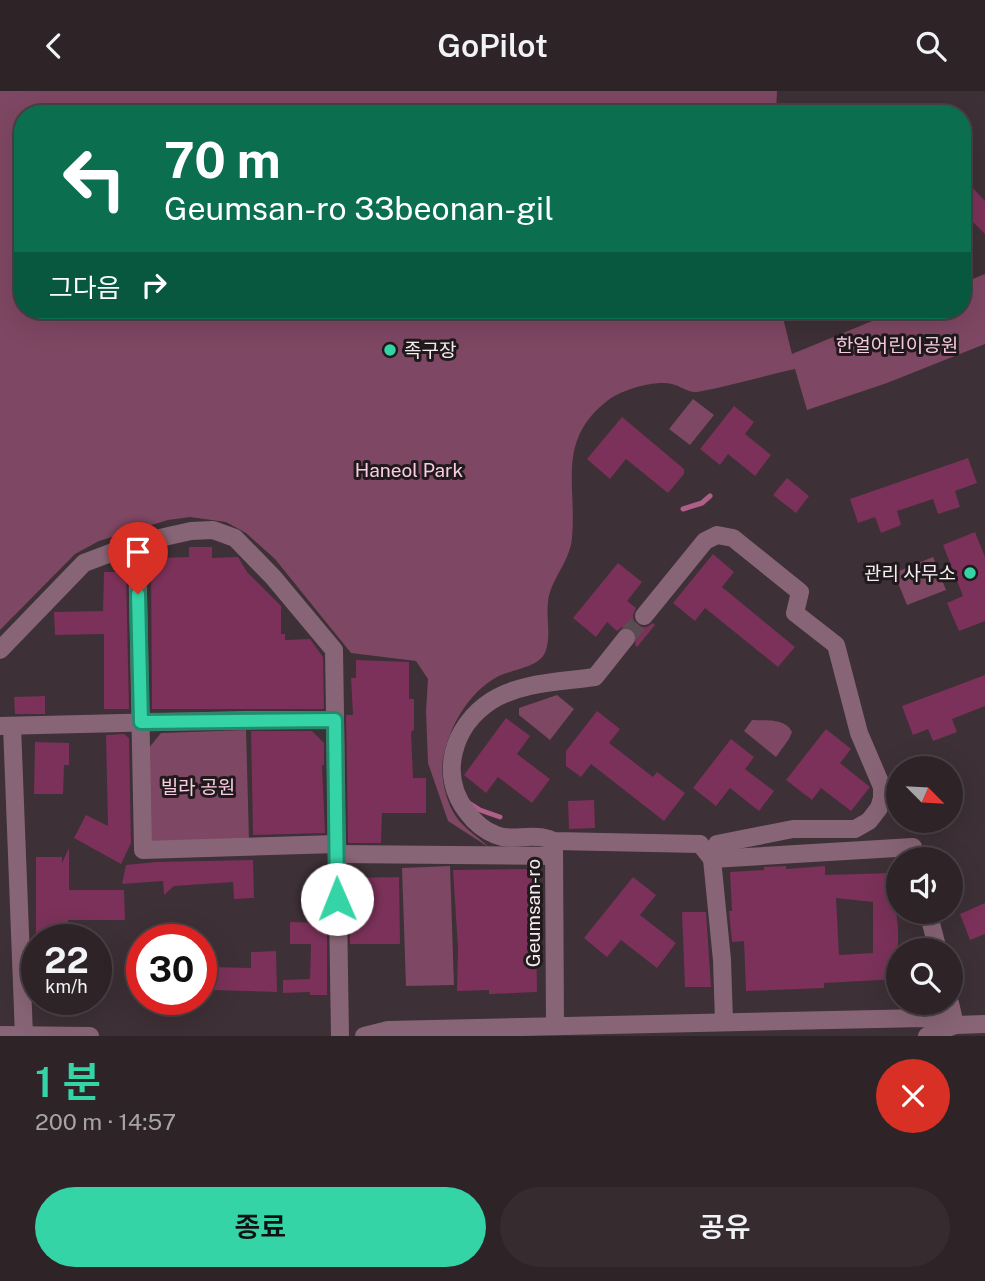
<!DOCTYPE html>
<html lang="ko">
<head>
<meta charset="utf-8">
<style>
  body { margin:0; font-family:"Public Sans","Noto Sans KR",sans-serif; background:#362c30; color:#f1f3f6; height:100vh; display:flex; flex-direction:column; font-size:26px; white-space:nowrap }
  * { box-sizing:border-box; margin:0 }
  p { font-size:23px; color:#a7a4a8 }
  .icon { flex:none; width:38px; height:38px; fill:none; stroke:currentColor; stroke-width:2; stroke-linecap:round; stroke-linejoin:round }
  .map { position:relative; height:945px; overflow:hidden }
  .panel { display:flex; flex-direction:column; background:#2e2428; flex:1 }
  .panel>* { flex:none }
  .guide { position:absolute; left:14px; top:14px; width:957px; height:214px; border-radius:28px; box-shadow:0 7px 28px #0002,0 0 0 2px #494145; background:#0b6e4f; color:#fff; overflow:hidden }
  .needle { width:46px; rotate:114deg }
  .controls { position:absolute; left:886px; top:665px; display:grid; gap:14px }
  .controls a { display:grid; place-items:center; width:77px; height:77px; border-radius:50%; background:#2e2428; box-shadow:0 7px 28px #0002,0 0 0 2px #494145; font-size:35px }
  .speed { position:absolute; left:21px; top:833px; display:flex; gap:14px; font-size:35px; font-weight:700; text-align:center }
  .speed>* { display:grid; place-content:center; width:91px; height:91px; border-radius:50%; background:#2e2428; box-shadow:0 7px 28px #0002,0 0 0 2px #494145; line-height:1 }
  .speed small { font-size:18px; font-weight:400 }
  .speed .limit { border:10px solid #d22; background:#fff; color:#111 }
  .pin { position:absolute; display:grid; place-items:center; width:60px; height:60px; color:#fff; margin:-72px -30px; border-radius:50% 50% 50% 0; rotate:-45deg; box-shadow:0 0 7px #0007 }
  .pin .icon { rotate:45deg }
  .me { position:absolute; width:77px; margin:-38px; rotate:359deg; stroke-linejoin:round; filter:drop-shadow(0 0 5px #0008) }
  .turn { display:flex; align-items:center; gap:24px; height:147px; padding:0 35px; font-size:32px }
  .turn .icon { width:91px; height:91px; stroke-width:2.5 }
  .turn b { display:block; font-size:49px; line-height:60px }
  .then { display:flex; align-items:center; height:66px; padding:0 35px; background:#0003; gap:14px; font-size:26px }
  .round { display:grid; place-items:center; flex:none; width:74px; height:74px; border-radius:37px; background:#362c30 }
  .summary { display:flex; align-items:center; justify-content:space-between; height:119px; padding:0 35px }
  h1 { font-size:42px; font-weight:600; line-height:52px; color:#34d4a7 }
  .button { display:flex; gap:14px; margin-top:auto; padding:14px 35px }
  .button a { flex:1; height:80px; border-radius:42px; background:#34d4a7; color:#111; font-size:28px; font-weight:600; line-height:80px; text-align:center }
  .button a+a { background:#362c30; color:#f1f3f6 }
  header { display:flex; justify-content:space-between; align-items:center; height:91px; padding:0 35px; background:#2e2428; font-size:32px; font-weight:600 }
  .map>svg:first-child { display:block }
  .green { fill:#7e4763 }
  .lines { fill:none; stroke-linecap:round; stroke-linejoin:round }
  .stream { stroke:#ae5e87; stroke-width:5 }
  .building { fill:#7b3159; fill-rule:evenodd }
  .minor-tunnel { stroke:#594c52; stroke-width:18; stroke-dasharray:18 9; stroke-linecap:butt }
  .minor { stroke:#886576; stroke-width:18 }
  .tertiary { stroke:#886576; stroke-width:18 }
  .route-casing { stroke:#228a6d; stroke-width:18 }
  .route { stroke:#34d4a7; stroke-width:12 }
  .poi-dot { fill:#34d4a7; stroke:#201a1c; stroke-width:2.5 }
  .labels { text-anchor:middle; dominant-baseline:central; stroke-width:6; stroke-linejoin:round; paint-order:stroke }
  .park-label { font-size:19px; fill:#f9cce1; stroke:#201a1c }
  .poi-label { font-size:19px; fill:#f5ecf0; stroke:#201a1c; text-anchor:start }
  .street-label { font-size:19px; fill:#f5ecf0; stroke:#201a1c }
</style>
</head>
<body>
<header><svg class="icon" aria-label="back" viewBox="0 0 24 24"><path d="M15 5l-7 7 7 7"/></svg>GoPilot<svg class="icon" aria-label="search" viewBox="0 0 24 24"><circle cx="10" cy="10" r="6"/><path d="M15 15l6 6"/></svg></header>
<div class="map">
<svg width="985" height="945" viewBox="0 0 985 945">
  <rect width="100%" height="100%" fill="#3d3036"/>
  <g class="green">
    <path d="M0,0H777L776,23H23V219H781L792,263L899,219H962L963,192L985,183V253L887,292L807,319L795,278C763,285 730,295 697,301C688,302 681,295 672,293C654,289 621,299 607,310C556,350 577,394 572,447C570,471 550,489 548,511C546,527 551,543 546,559C541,577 512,578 497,586C468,602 449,636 443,668C440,685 446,710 455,724C462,736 479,747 490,757L448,730L428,672L426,620L428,588L416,570L351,562L275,468L246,442L226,431L190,426L168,429L99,450L75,463L0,539Z"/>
    <path d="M693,308L714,324L690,354L669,338Z"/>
    <path d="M933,466L946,499L907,514L894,482Z"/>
    <path d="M557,604L574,618L550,649L519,624V617Z"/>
    <path d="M752,629C767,630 785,627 792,641L789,648L776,666L744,640Z"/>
    <path d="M246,639L249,749L150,752L148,658L161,642Z"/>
    <path d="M450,775L454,894L406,895L402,777Z"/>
  </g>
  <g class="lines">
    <g class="stream">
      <path d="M683,418L702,412L710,405"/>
      <path d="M469,712L480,719L500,726"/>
    </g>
  </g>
  <g class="building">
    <path d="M969,93L985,110V143L973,131L962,140V100Z"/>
    <path d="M734,315L754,331L745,343L771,364L755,385L728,363L720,374L700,358Z"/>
    <path d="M622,326L684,378V383L668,402L626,368L610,388L587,368Z"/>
    <path d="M968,367L977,392L955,400L960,416L938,423L933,408L897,420L901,434L881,442L875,426L858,432L850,408Z"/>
    <path d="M787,387L809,405L796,422L773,404Z"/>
    <path d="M975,441L985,466V530L959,540L947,512L963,505L943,454Z"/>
    <path d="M189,456H212V467L238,466L247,481L281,515V543H285V549L310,548L323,566L324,618H152L151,477L157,476V471H165V467L189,466Z"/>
    <path d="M713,463L734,481L722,496L795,556L778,576L705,517L695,530L673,512Z"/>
    <path d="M618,472L642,491L627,510L636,517L633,524L634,530L642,536H647L653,532L655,534L637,556L635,554L637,543L632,538L622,536L617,540L607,531L596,546L573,527Z"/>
    <path d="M104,481H126L129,618H104V543L55,544L54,521L103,520Z"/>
    <path d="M356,569L409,571V608H414V639L411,641L413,687H426V722H382L381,752H348L346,624H353L351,587H356Z"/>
    <path d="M985,584V615L952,628L957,641L933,650L928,638L913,644L902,615Z"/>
    <path d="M45,605V623H15L14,606Z"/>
    <path d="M597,620L620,638L609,652L653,686L657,681L685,702L664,730L591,673L581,686L566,675V660Z"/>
    <path d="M506,627L530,645L517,663L550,688L532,712L498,686L486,702L464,684Z"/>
    <path d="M826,638L851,658L840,672L870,696L851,720L821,697L812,709L786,689Z"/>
    <path d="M251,640H312L324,652V674H322L325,742L253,744Z"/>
    <path d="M124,643L129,647L131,752L121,773L74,747L86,724L108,735L106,644Z"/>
    <path d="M731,648L754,666L745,678L774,700L759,720L730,697L716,715L693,697Z"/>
    <path d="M35,651L69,652V674H64L63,703H34Z"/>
    <path d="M594,709L595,737L569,738L568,710Z"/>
    <path d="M69,757V799H124L125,829H68V849H36V766H62V772Z"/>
    <path d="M253,769L254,807L234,808L233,791L174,795L164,804L163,790L122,793L126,774L156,771Z"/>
    <path d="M786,775V778L825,775V784L892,782L898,837V888L824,892V897L746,900L744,850L732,851L729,820H732L730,781L764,779V776ZM836,807L873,811V862L839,864Z"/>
    <path d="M535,778L537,901L489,903V899L457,900L458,857L453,779Z"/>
    <path d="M399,786L400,853H350L349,787Z"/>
    <path d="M633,786L656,804L640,824L676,852L657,877L621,849L607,866L584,847Z"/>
    <path d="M985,812V843L970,849L960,823Z"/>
    <path d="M682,821H706L711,896H685Z"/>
    <path d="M290,831L327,832V904H310V901L283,902V889L310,888L311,853H290Z"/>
    <path d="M276,860L277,901L212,899V876L251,877V861Z"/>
  </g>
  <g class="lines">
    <path class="minor-tunnel" d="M626,547L644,525"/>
    <g class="minor">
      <path d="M137,452L143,759L337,753"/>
      <path d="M644,525L705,450L717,444L733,447L800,501L795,522L836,554L859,642L882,696V707L879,717L869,730L855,738H793L717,753L712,768L722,869L724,930"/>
      <path d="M626,547L595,586C560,591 521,591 491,610C453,635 438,684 467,721C475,732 483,739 496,744C510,750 524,744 538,746C543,746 549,748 554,750L700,753L712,768L913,756L916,768"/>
      <path d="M0,559L84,472L137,452L191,440L213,439L235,447L273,486L334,559L340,945"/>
      <path d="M0,635L245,629H335"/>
      <path d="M12,635L24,945"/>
      <path d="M554,753L555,935"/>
      <path d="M337,763L554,765"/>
      <path d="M928,821L938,859"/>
      <path d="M950,912L955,934"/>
    </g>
    <g class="tertiary">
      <path d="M0,944L90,945"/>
      <path d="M364,945L388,939L923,927L955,934L985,933"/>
      <path d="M927,945L955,934"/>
    </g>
  </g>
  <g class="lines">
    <defs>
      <path id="route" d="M138,503L141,631L335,629L337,808"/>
    </defs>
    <use href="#route" class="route-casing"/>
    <use href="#route" class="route"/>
  </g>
  <g class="poi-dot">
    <circle cx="390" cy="259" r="7"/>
    <circle cx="970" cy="482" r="7"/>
  </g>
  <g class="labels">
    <g class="park-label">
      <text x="897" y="254">한얼어린이공원</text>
      <text x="409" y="379">Haneol Park</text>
      <text x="198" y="696">빌라 공원</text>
    </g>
    <g class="poi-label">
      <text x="404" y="259">족구장</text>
      <text x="956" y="482" text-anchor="end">관리 사무소</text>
    </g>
    <g class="street-label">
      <text transform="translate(533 822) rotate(-90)">Geumsan-ro</text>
    </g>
  </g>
</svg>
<div class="controls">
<a><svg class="needle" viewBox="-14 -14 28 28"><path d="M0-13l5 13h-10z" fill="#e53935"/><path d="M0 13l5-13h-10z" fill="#a7a4a8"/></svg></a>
<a><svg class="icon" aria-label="sound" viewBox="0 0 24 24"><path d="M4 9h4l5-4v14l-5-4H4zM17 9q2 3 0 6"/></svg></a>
<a><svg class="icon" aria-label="search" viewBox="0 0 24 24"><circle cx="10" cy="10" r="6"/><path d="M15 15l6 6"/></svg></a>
</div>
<div class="speed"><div>22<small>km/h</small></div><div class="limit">30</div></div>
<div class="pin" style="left:138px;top:503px;background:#d93025"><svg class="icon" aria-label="arrive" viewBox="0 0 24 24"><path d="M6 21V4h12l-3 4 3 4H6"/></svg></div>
<svg class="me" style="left:337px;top:808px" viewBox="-20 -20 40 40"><circle r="19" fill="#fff"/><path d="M0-13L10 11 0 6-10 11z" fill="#34d4a7"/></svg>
<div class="guide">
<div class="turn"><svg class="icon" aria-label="left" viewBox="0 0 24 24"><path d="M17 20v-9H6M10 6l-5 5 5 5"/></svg><div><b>70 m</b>Geumsan-ro 33beonan-gil</div></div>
<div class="then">그다음<svg class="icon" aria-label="right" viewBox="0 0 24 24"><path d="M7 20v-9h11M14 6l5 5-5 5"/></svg></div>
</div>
</div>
<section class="panel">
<div class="summary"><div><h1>1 분</h1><p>200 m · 14:57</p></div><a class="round" style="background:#d93025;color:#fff"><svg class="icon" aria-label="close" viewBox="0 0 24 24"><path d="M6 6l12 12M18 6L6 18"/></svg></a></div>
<div class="button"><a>종료</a><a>공유</a></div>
</section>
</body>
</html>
